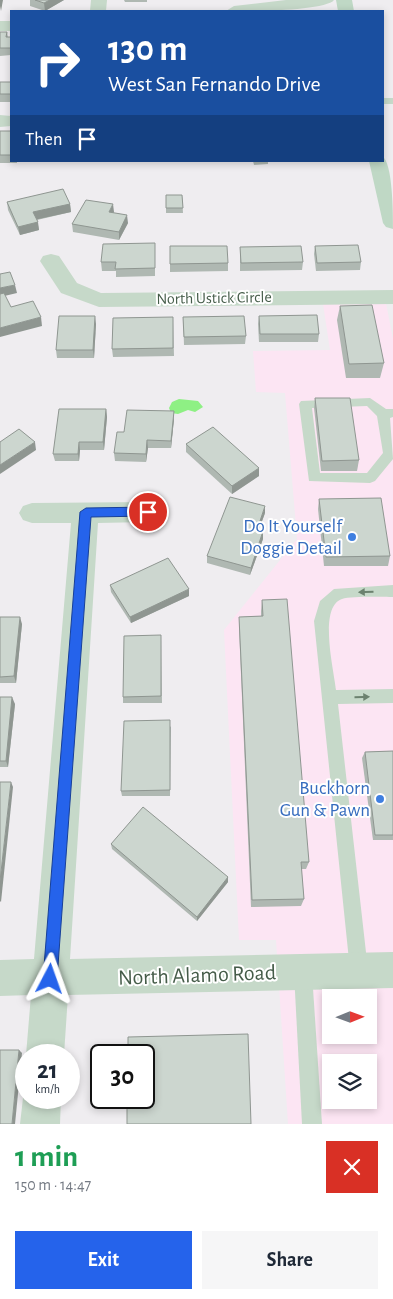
<!DOCTYPE html>
<html lang="en">
<head>
<meta charset="utf-8">
<style>
  body { margin:0; font-family:"Alegreya Sans",sans-serif; background:#f6f6f7; color:#1f2937; height:100vh; display:flex; flex-direction:column; font-size:19px; white-space:nowrap }
  * { box-sizing:border-box; margin:0 }
  p { font-size:16px; color:#747a83 }
  .icon { flex:none; width:28px; height:28px; fill:none; stroke:currentColor; stroke-width:2; stroke-linecap:round; stroke-linejoin:round }
  .map { position:relative; height:1124px; overflow:hidden }
  .panel { display:flex; flex-direction:column; background:#fff; flex:1 }
  .panel>* { flex:none }
  .top-card { position:absolute; left:10px; top:10px; width:374px; height:152px; border-radius:0px; box-shadow:0 2px 8px #0003; background:#1a4fa0; color:#fff; overflow:hidden }
  .needle { width:32px; rotate:89deg }
  .buttons { position:absolute; left:322px; top:989px; display:grid; gap:10px }
  .buttons a { display:grid; place-items:center; width:55px; height:55px; border-radius:0px; background:#fff; box-shadow:0 2px 8px #0003; font-size:25px }
  .speed { position:absolute; left:15px; top:1044px; display:flex; gap:10px; font-size:25px; font-weight:700; text-align:center }
  .speed>* { display:grid; place-content:center; width:65px; height:65px; border-radius:50%; background:#fff; box-shadow:0 2px 8px #0003; line-height:1 }
  .speed small { font-size:12px; font-weight:400 }
  .speed .limit { border:2px solid #111; border-radius:8px; background:#fff; color:#111 }
  .pin { position:absolute; display:grid; place-items:center; width:42px; height:42px; color:#fff; margin:-21px; border:2px solid #fff; border-radius:50%; box-shadow:0 1px 5px #0007 }
  .me { position:absolute; width:55px; margin:-28px; rotate:4deg; stroke-linejoin:round; filter:drop-shadow(0 0 4px #0008) }
  .turn { display:flex; align-items:center; gap:18px; height:105px; padding:0 15px; font-size:22px }
  .turn .icon { width:65px; height:65px; stroke-width:2.5 }
  .turn b { display:block; font-size:35px; line-height:42px }
  .then { display:flex; align-items:center; height:48px; padding:0 15px; background:#0003; gap:10px; font-size:19px }
  .round { display:grid; place-items:center; flex:none; width:52px; height:52px; border-radius:0px; background:#f6f6f7 }
  .headline { display:flex; align-items:center; justify-content:space-between; height:85px; padding:0 15px }
  h1 { font-size:30px; font-weight:700; line-height:38px; color:#1e9e55 }
  .button { display:flex; gap:10px; margin-top:auto; padding:10px 15px }
  .button a { flex:1; height:58px; border-radius:0px; background:#2563eb; color:#fff; font-size:20px; font-weight:700; line-height:58px; text-align:center }
  .button a+a { background:#f6f6f7; color:#1f2937 }
  .map>svg:first-child { display:block }
  .commercial { fill:#fce5f3; fill-rule:evenodd }
  .water { fill:#8ef084 }
  .lines { fill:none; stroke-linecap:round; stroke-linejoin:round }
  .service { fill:#c6d9c9; fill-rule:evenodd }
  .minor { fill:#c6d9c9; fill-rule:evenodd }
  .secondary { fill:#bfd8c5; fill-rule:evenodd }
  .wall { fill:#afb8b2 }
  .shaded-wall { fill:#8f9691 }
  .building { fill:#ccd6cf; stroke:#8f9691 }
  .oneway { fill:#6c826f }
  .route { fill:#2563eb; stroke:#184099 }
  .shop-dot { fill:#3f7fe0; stroke:#fff; stroke-width:2 }
  .labels { text-anchor:middle; dominant-baseline:central; stroke-width:4; stroke-linejoin:round; paint-order:stroke }
  .far-street-label { font-size:16px; fill:#455c49; stroke:#fff }
  .shop-label { font-size:19px; fill:#366cbe; stroke:#fff; text-anchor:end }
  .near-street-label { font-size:22px; fill:#455c49; stroke:#fff }
</style>
</head>
<body>
<div class="map">
<svg width="393" height="1124" viewBox="0 0 393 1124">
  <rect width="100%" height="100%" fill="#efedf0"/>
  <path class="commercial" d="M386,303L393,339V1124H288L276,940H239L224,630L297,539L285,393L256,392L253,351L330,350L323,304ZM331,998H369V1035H331ZM331,1062H369V1100H331Z"/>
  <path class="water" d="M179,399L198,401L203,407L195,412L188,410L178,414L171,413L169,408L172,402Z"/>
  <g class="lines">
    <g class="service">
      <rect x="382" y="98" width="11" height="6"/>
      <path d="M370,398L386,409H393V417L390,418L393,459L375,481L370,483L309,481L299,404L301,401ZM367,406L377,416L383,453L367,473H320L312,408Z"/>
      <path d="M393,585V597C382,597 351,596 342,599C318,607 334,670 336,690L393,689V703L338,704L368,970L365,976L359,979L353,976L350,970L314,621L320,601L334,589Z"/>
      <path d="M303,964L309,967L312,973L322,1124H302L294,973L297,967Z"/>
    </g>
    <g class="minor">
      <path d="M91,0H107L106,11H90Z"/>
      <path d="M286,0H334C326,11 242,12 226,11L234,6Z"/>
      <rect x="0" y="21" width="11" height="10"/>
      <path d="M0,115L11,116V126L0,127Z"/>
      <path d="M51,254L59,256L77,283L101,293L393,290V304L99,307L61,293L40,261L43,256Z"/>
      <path d="M148,502L157,505L161,512L157,519L148,522L98,523L70,959L393,952V988L68,995L64,1055H26L31,995L0,996V960L34,959L71,523H32L23,520L19,513L23,506L32,503Z"/>
      <path d="M26,1089V1098H61L60,1124H20L23,1098Z"/>
    </g>
    <g class="secondary">
      <path d="M336,0H352L354,11H338Z"/>
      <path d="M382,156C393,162 393,215 393,229L386,227L383,223L369,161H382Z"/>
    </g>
  </g>
  <g class="wall">
    <path d="M30,0H64L45,11L30,6Z"/>
    <path d="M124,0H147V2H125Z"/>
    <path d="M0,32H7L8,37H11V55L0,56Z"/>
    <rect x="0" y="82" width="11" height="20"/>
    <path d="M0,131H11V161H17V163H0Z"/>
    <path d="M253,161H268V164L254,165Z"/>
    <path d="M166,195H182L183,213H166Z"/>
    <path d="M7,202L70,204L71,212L37,220L39,230L20,235L8,210Z"/>
    <path d="M114,212L113,213L128,223L119,240L73,232L72,224Z"/>
    <path d="M155,243V276L116,277V271H102L101,262Z"/>
    <path d="M170,246L228,263V271L170,272Z"/>
    <path d="M315,246L361,262L360,270L316,271L314,254Z"/>
    <path d="M240,247L303,262L302,270L240,271Z"/>
    <path d="M340,306L384,363L380,378H346L337,320Z"/>
    <path d="M259,316L319,334L318,342H259L258,324Z"/>
    <path d="M173,317L174,356L113,357L112,349Z"/>
    <path d="M183,317L246,336L245,344L184,345Z"/>
    <path d="M96,324L94,358H57L56,350Z"/>
    <path d="M315,398L359,460L357,471H321L314,408Z"/>
    <path d="M106,409L107,417L104,450H80L79,461H55L53,454Z"/>
    <path d="M174,419L171,448H148L146,462L115,461L114,453L124,432Z"/>
    <path d="M186,444L259,476L232,494L186,452Z"/>
    <path d="M319,499L390,556L388,566H324L318,509Z"/>
    <path d="M265,513L259,530L263,531V539L250,575L207,563V556Z"/>
    <path d="M110,585L189,596L131,623L111,592Z"/>
    <path d="M262,600L309,862L306,869H301L304,899L301,906L251,907L239,628V617L261,616V611Z"/>
    <path d="M0,617L22,624L16,683H0Z"/>
    <path d="M161,635L162,703H123V697Z"/>
    <path d="M0,697L15,704L8,767H0Z"/>
    <path d="M171,726L170,796H122L121,791Z"/>
    <path d="M393,751V840H373L362,758L365,752Z"/>
    <path d="M111,844L228,877V882L197,921L112,849Z"/>
  </g>
  <g class="shaded-wall">
    <path d="M0,0H3L1,11L0,6Z"/>
    <path d="M50,0H64L45,11L44,3Z"/>
    <path d="M70,204L71,212L34,220L33,212Z"/>
    <path d="M113,204L114,212L109,220V212Z"/>
    <path d="M127,215L128,223L119,240V232Z"/>
    <path d="M38,222L39,230L20,235L18,227Z"/>
    <path d="M15,285L17,293L0,297V288Z"/>
    <path d="M95,316L96,324L94,358L93,350Z"/>
    <path d="M41,317L42,326L0,337V328Z"/>
    <path d="M106,409L107,417L104,450L103,442Z"/>
    <path d="M174,411V419L171,448V441Z"/>
    <path d="M147,440L148,448L146,462V454Z"/>
    <path d="M35,442L36,450L0,474V465Z"/>
    <path d="M79,442L80,450L79,461L78,454Z"/>
    <path d="M259,468V476L232,494V486Z"/>
    <path d="M265,506V513L256,537L257,530Z"/>
    <path d="M263,531V539L250,575L251,568Z"/>
    <path d="M189,589V596L131,623L130,617Z"/>
    <path d="M20,617L22,624L16,683L14,676Z"/>
    <path d="M12,697L15,704L8,767L6,761Z"/>
    <path d="M11,782L13,787L1,902L0,901V881Z"/>
    <path d="M228,877V882L197,921V917Z"/>
    <path d="M19,1050L22,1053L15,1124H12Z"/>
  </g>
  <g class="building">
    <path d="M35,0H50L44,3Z"/>
    <path d="M0,32H7L6,37H11V48H0Z"/>
    <rect x="0" y="82" width="11" height="12"/>
    <rect x="0" y="131" width="11" height="24"/>
    <path d="M63,189L70,204L33,212L38,222L18,227L7,202Z"/>
    <path d="M166,195H182L183,208H166Z"/>
    <path d="M86,200L113,204L109,212L127,215L119,232L72,224Z"/>
    <path d="M155,243V268L115,269L116,262H101L103,244Z"/>
    <path d="M358,245L361,262L317,263L315,246Z"/>
    <path d="M170,246H227L228,263L170,264Z"/>
    <path d="M301,246L303,262L241,263L240,247Z"/>
    <path d="M10,272L15,285L0,288V274Z"/>
    <path d="M4,293L11,307L33,301L41,317L0,328V294Z"/>
    <path d="M372,305L384,363L349,364L340,306Z"/>
    <path d="M317,315L319,334H260L259,316Z"/>
    <path d="M59,316H95L93,350H56Z"/>
    <path d="M244,316L246,336L184,337L183,317Z"/>
    <path d="M173,317V348L112,349L113,318Z"/>
    <path d="M315,398H350L359,460L322,461Z"/>
    <path d="M59,409H106L103,442H79L78,454H53Z"/>
    <path d="M127,410L174,411L171,441L147,440L146,454L114,453L117,432H124Z"/>
    <path d="M213,427L259,468L232,486L186,444Z"/>
    <path d="M19,429L35,442L0,465V442Z"/>
    <path d="M230,497L265,506L257,530L263,531L251,568L207,556Z"/>
    <path d="M381,498L390,556L326,557L319,499Z"/>
    <path d="M168,558L189,589L130,617L110,585Z"/>
    <path d="M287,599L309,862H301L304,899L252,900L239,617L263,616L262,600Z"/>
    <path d="M0,617H20L14,676L0,677Z"/>
    <path d="M161,635V696L123,697L124,636Z"/>
    <path d="M0,697H12L6,761H0Z"/>
    <path d="M170,720V790L121,791L124,721Z"/>
    <path d="M393,751V835H375L365,752Z"/>
    <path d="M0,782H11L0,881Z"/>
    <path d="M143,807L228,877L197,917L111,844Z"/>
    <path d="M248,1034L251,1124H127V1098H144V1055H128V1037Z"/>
    <path d="M0,1050H19L12,1124H0Z"/>
  </g>
  <defs><path id="oneway-solid" d="M-6-.8H1V-3.2L6.5 0L1 3.2V.8H-6Z" transform="scale(1.25)"/></defs>
  <g class="oneway">
    <use href="#oneway-solid" transform="translate(366 592) rotate(178)"/>
    <use href="#oneway-solid" transform="translate(362 697) rotate(-1)"/>
  </g>
  <path class="route" d="M148,507L153,512L148,516L91,517L57,979L55,984L50,987L45,984L43,979L80,512L86,508Z"/>
  <g class="shop-dot">
    <circle cx="352" cy="537" r="5"/>
    <circle cx="380" cy="799" r="5"/>
  </g>
  <g class="labels">
    <g class="far-street-label">
      <text transform="translate(214 298) rotate(-1)">North Ustick Circle</text>
    </g>
    <g class="shop-label">
      <text x="342" y="526">Do It Yourself<tspan x="342" dy="22">Doggie Detail</tspan></text>
      <text x="370" y="788">Buckhorn<tspan x="370" dy="22">Gun &amp; Pawn</tspan></text>
    </g>
    <g class="near-street-label">
      <text transform="translate(197 975) rotate(-2)">North Alamo Road</text>
    </g>
  </g>
</svg>
<div class="buttons">
<a><svg class="needle" viewBox="-14 -14 28 28"><path d="M0-13l5 13h-10z" fill="#e53935"/><path d="M0 13l5-13h-10z" fill="#747a83"/></svg></a>
<a><svg class="icon" aria-label="layers" viewBox="0 0 24 24"><path d="M12 4l9 5-9 5-9-5zM3 14l9 5 9-5"/></svg></a>
</div>
<div class="speed"><div>21<small>km/h</small></div><div class="limit">30</div></div>
<div class="pin" style="left:148px;top:512px;background:#d93025"><svg class="icon" aria-label="arrive" viewBox="0 0 24 24"><path d="M6 21V4h12l-3 4 3 4H6"/></svg></div>
<svg class="me" style="left:50px;top:979px" viewBox="-20 -20 40 40"><path d="M0-17L14 15 0 8-14 15z" fill="#2563eb" stroke="#fff" stroke-width="4"/></svg>
<div class="top-card">
<div class="turn"><svg class="icon" aria-label="right" viewBox="0 0 24 24"><path d="M7 20v-9h11M14 6l5 5-5 5"/></svg><div><b>130 m</b>West San Fernando Drive</div></div>
<div class="then">Then<svg class="icon" aria-label="arrive" viewBox="0 0 24 24"><path d="M6 21V4h12l-3 4 3 4H6"/></svg></div>
</div>
</div>
<section class="panel">
<div class="headline"><div><h1>1 min</h1><p>150 m · 14:47</p></div><a class="round" style="background:#d93025;color:#fff"><svg class="icon" aria-label="close" viewBox="0 0 24 24"><path d="M6 6l12 12M18 6L6 18"/></svg></a></div>
<div class="button"><a>Exit</a><a>Share</a></div>
</section>
</body>
</html>
